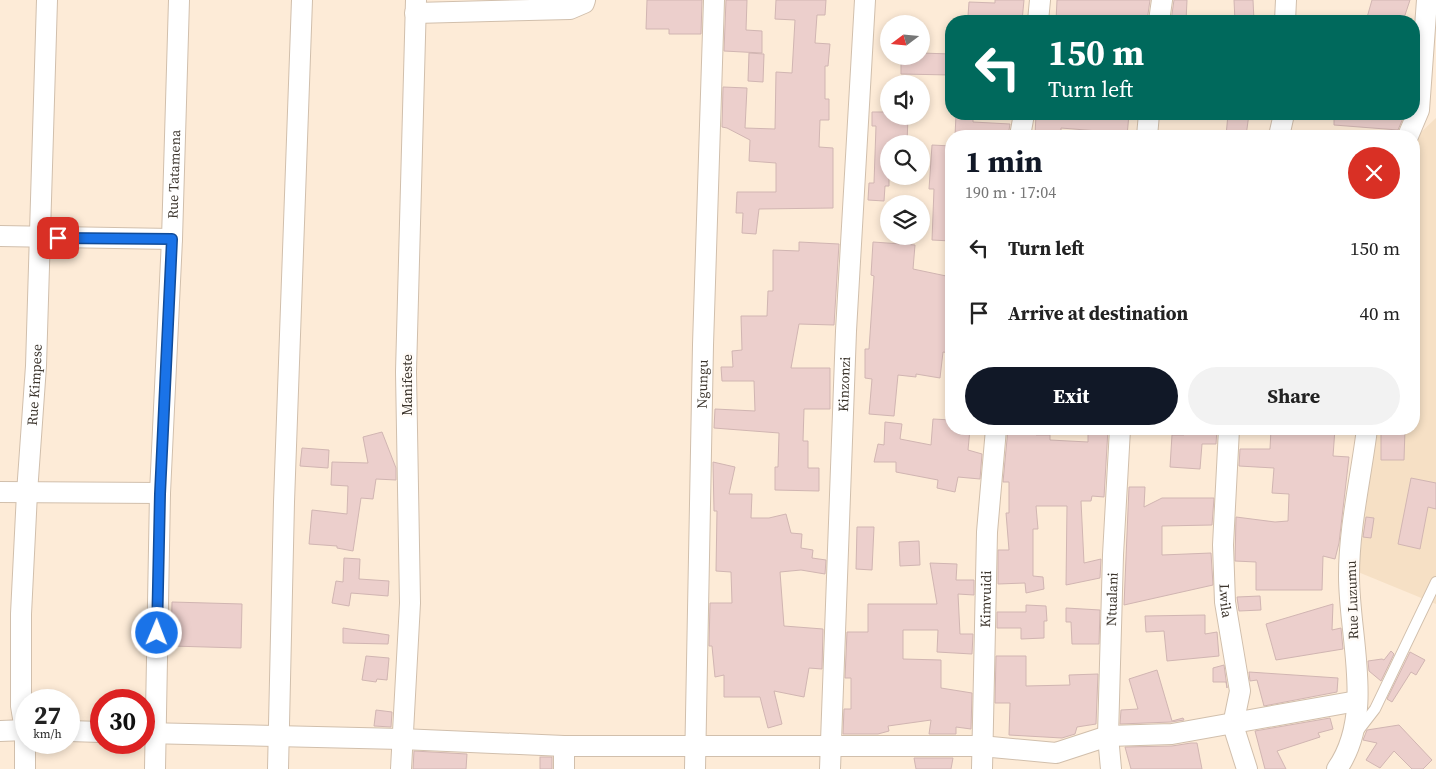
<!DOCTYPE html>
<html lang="en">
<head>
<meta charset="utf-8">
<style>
  body { margin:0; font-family:"Source Serif 4",serif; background:#f2f2f2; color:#222; height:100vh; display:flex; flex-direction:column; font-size:19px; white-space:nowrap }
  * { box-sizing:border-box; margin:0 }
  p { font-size:16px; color:#767676 }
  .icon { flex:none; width:28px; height:28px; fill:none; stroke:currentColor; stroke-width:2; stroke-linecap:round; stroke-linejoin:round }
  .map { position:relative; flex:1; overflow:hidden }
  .drawer { position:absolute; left:945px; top:130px; width:475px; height:305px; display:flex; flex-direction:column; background:#fff; border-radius:20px; box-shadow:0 2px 8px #0003 }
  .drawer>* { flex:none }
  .guide { position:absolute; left:945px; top:15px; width:475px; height:105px; border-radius:20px; box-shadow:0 2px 8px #0003; background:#00695c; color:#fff; overflow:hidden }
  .needle { width:32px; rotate:254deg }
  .fabs { position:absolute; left:880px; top:15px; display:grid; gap:10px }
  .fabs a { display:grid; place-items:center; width:50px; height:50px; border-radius:50%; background:#fff; box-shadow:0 2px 8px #0003; font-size:25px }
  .speed { position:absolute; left:15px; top:689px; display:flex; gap:10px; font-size:25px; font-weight:700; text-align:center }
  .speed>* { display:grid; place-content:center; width:65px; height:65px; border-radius:50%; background:#fff; box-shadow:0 2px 8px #0003; line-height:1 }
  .speed small { font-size:12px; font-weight:400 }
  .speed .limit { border:8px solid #d22; background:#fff; color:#111 }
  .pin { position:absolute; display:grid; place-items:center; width:42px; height:42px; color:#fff; margin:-21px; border-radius:10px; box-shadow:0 2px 8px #0006 }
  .me { position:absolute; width:55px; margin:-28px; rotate:1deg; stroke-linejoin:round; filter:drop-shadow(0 0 4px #0008) }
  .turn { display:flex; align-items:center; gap:18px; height:105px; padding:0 20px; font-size:22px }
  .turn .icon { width:65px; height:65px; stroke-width:2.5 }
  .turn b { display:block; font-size:35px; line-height:42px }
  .round { display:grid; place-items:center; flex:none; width:52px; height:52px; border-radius:26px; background:#f2f2f2 }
  .summary { display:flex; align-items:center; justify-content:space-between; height:85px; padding:0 20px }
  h1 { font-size:30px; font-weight:700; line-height:38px; color:#111827 }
  .primary-button { display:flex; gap:10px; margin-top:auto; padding:10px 20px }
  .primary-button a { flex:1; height:58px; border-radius:30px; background:#111827; color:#fff; font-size:20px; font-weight:700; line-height:58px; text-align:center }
  .primary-button a+a { background:#f2f2f2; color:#222 }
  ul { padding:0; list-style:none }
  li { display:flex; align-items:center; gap:15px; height:65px; padding:0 20px }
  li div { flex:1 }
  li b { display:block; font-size:19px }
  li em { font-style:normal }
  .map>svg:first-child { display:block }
  .built { fill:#f6e0c5 }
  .building { fill:#eccfcc; stroke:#d1b5b2 }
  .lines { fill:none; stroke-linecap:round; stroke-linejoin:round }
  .lane-casing { stroke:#d1bfac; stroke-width:12 }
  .street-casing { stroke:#d1bfac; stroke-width:22 }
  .lane { stroke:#fff; stroke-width:10 }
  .street { stroke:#fff; stroke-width:20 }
  .route-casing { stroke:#114b97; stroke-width:12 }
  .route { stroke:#1a73e8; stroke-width:9 }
  .labels { text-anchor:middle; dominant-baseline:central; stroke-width:5; stroke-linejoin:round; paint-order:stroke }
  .street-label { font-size:14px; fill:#3d362e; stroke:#fffbf7 }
</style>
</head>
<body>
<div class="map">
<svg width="1436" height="769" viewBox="0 0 1436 769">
  <rect width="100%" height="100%" fill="#fdebd7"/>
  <path class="built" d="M1436,118V604L1358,572L1376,429H1414V139Z"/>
  <g class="building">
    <path d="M647,0H702L701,34H669V29H646Z"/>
    <path d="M726,0H747L746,30L762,31V53L724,51Z"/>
    <path d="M776,0H826L825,15H817L815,43L830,44L828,66H825V99H829V120H820L819,147L833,148V208L759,209L756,234L742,233L743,213H736L737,192H776V163L749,161L750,140L727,128L722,127L723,87L747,88L745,128L775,129L776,72L792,73L795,20L775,19Z"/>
    <path d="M995,0H1024L1022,21H990V17L968,16L969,2L995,3Z"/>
    <path d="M1057,0H1150L1147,21H1056Z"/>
    <path d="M1174,0H1187L1186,21H1171Z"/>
    <path d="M1234,0H1253L1254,21H1235Z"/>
    <path d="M1372,0H1410L1403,21H1366Z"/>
    <path d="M749,53L764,54L763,82L748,81Z"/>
    <path d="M921,53L951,54V75L901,74V59H921Z"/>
    <path d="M872,112H887L889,116H908L907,144H889V186H885L884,201L868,200L869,183H874L876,126H872Z"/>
    <path d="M1036,114L1099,117V114H1129L1127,136H1098V131L1061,128V136H1035Z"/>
    <path d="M1228,114H1249L1246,136H1226Z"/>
    <path d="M1334,114H1384L1403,118L1398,130L1334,125Z"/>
    <path d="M956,115L973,116V122L1010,124L1008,136H955Z"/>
    <path d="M932,145L951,146V241L932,240L934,189H929Z"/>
    <path d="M799,242L839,244L834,325L799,324L791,368H830V409H804L803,441H808V468H819V491L775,490V467H778L779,433L714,428L715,409L755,411L754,381H722L721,367H733L732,351L742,350L741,316H767L768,291H773V250L799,251Z"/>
    <path d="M873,242L915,245L913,269L951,277V353L943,352L940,378L916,374V377L898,375L894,416L869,414L872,379L865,378V349H869L874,276L871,275Z"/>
    <path d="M933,419L951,420V429H970L968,450L982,454L980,479L958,477L955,492L937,488L938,480L896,472V462H874L878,444L884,445L885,422L902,424L900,439L931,445Z"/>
    <path d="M1008,429H1036V435H1050V440L1088,442V429H1108L1104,497L1092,496L1091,501H1081L1084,563L1101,559L1100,578L1066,585L1067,506H1036L1038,529H1033V576L1043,577L1044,589L1026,593L1025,583L998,584V550H1009L1006,513H1009V482H1003Z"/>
    <path d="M1184,429H1217L1216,444H1202L1200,469L1170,467L1172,435H1184Z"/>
    <path d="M1271,429H1335L1333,456L1349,457L1339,543L1335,559L1323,556L1322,590H1256V562L1235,561L1236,517L1275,522L1288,521L1289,494L1272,493L1274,468L1239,466L1240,449H1270Z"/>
    <path d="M1381,429H1405L1404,460H1381Z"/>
    <path d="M382,432L396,468V480L376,479L373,499L361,498L353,551L337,548V546L309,544L312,510L347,514L348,486L331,485L332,462L368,463L363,437Z"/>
    <path d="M302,448L329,450L328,468L300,466Z"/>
    <path d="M713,462L735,467L729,494H752L751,518H769L786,514L791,533L802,534L801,548L813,550L812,558L826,560L825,574L801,570L780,572L784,626L823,629L822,669L809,668L804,697L774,691L782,724L768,728L760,697H724V675L715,677L712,646H709L710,603H732L731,572L716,571L717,511H714Z"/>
    <path d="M1411,478L1436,483V509L1428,507L1420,549L1398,544Z"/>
    <path d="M1129,487H1145L1144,507L1162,498H1214L1212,525L1162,526V555L1211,553L1213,585L1124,605Z"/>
    <path d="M1366,517L1374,518L1371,538L1363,537Z"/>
    <path d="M857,527H874L872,570L856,569Z"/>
    <path d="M919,541L920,565L900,566L899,542Z"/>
    <path d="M344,558L360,559L359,579L389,581L388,596L351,593L349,606L332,603L336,581L343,582Z"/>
    <path d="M930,563L957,564L956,580H974V595L958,594L960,634H973L972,654L937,652L938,630H903V659L941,660V688L972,693L971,729L956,727V734H929L931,720L888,726L889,731L878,734H843L844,709H851V678H845L847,632H868V604H937Z"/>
    <path d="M1260,596L1261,610L1239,611L1237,597Z"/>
    <path d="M172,602L242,604L241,648L171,646Z"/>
    <path d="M1333,604L1332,630L1341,628L1343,649L1276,660L1266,624Z"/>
    <path d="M1026,605L1046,606L1047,621H1044V638L1021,639V628H997V612H1026Z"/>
    <path d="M1066,608L1100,610L1099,644H1072L1071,622H1066Z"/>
    <path d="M1205,615V634L1217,632L1219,656L1167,661L1164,631L1146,632L1145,616Z"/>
    <path d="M343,628L389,635L388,644L343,643Z"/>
    <path d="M1391,651L1394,654L1381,681L1369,671L1368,661L1382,659L1384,660Z"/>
    <path d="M1410,652L1425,660L1416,675L1411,672L1392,702L1387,699Z"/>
    <path d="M366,656L389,658L387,680L377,679L376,682L362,680Z"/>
    <path d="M996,656H1026V686L1070,685L1069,675L1098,674L1096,724L1077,727L1075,734L1062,738L1009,735L1010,703H995Z"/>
    <path d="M1224,665L1227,687V688L1226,682H1213V668Z"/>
    <path d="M1157,670L1172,721L1183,718L1184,720L1171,722L1120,724L1121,710L1138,709L1129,679Z"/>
    <path d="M1249,672L1338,678L1337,692L1264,706L1257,680L1250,681Z"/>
    <path d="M376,710L392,712L391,727L374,726Z"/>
    <path d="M1330,718L1333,729L1318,733L1320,737L1277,751L1286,769H1265L1255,731Z"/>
    <path d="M1399,725L1432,760L1423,769H1412L1394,751L1380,768L1366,760L1377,743L1363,740L1367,730Z"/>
    <path d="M1191,743H1197L1202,769H1131L1125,747L1172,746Z"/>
    <path d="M414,751L467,754L466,769H413Z"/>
    <rect x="540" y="757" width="12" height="12"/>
    <path d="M914,758H953L951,769H916Z"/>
  </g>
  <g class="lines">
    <defs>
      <path id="lane" d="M1358,731L1375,709L1436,582"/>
      <g id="street">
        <path d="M415,13L570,9L584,3L585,0"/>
        <path d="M1038,21L1040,0"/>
        <path d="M1159,21L1162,0"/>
        <path d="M1285,21L1286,0"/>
        <path d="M1020,136L1024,114"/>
        <path d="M1147,136L1149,114"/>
        <path d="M1279,136L1284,114"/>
        <path d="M1408,136L1419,110L1427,0"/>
        <path d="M0,236L172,239"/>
        <path id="s1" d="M1229,429L1223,545L1225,602L1240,691L1233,725L1247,769"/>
        <path d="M0,492L160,493"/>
        <path d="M0,731L26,730"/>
        <path d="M69,731L101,732"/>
        <path d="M144,733L401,739L564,746H981L1056,753L1108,736L1172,734L1357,701"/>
        <path d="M564,746V769"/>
        <path id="s2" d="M25,769V730L21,706V614L27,493L36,366L47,0"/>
        <path id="s3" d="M155,769L160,493L172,239L179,0"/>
        <path d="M278,769L284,502L302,0"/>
        <path d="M401,769L410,603L406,372L416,0"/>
        <path id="s4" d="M695,769L703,345L714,0"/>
        <path id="s5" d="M830,769L846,331L865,0"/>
        <path id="s6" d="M982,769L987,532L996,429"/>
        <path id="s7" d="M1111,769L1108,736L1113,555L1120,429"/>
        <path d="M1337,769C1375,714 1349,638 1349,576C1349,527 1361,477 1367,429"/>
      </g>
    </defs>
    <use href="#lane" class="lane-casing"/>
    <use href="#street" class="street-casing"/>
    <use href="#lane" class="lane"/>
    <use href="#street" class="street"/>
  </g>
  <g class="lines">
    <defs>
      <path id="route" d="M58,238L172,239L160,494L157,633"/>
    </defs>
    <use href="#route" class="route-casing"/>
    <use href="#route" class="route"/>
  </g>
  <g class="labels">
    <g class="street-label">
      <text stroke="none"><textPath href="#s3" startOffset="595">Rue Tatamena</textPath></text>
      <text stroke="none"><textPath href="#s4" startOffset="385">Ngungu</textPath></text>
      <text stroke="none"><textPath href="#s5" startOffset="385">Kinzonzi</textPath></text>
      <text stroke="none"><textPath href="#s2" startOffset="385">Rue Kimpese</textPath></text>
      <text transform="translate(407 385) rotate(-90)">Manifeste</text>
      <text stroke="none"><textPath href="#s6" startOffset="170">Kimvuidi</textPath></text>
      <text stroke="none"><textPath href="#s7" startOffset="170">Ntualani</textPath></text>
      <text transform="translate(1352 600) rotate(-92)">Rue Luzumu</text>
      <text stroke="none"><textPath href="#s1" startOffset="172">Lwila</textPath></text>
    </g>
  </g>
</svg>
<div class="fabs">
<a><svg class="needle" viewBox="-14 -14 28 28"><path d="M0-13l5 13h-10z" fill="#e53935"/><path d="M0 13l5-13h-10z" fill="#767676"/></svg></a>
<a><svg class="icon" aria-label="sound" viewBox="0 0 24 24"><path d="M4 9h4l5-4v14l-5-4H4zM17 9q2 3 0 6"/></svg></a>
<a><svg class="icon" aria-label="search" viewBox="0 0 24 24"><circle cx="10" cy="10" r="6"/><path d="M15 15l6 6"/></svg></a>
<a><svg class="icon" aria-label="layers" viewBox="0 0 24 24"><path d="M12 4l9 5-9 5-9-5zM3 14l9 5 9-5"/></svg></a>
</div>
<div class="speed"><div>27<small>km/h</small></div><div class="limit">30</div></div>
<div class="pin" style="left:58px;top:238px;background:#d93025"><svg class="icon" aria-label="arrive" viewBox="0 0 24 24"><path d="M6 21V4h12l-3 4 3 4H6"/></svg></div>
<svg class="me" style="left:157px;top:633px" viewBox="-20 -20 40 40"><circle r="17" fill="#1a73e8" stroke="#fff" stroke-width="3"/><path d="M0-11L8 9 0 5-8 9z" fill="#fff"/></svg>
<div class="guide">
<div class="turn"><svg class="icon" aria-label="left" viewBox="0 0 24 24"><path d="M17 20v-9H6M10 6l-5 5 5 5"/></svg><div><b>150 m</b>Turn left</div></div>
</div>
<section class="drawer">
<div class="summary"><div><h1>1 min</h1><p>190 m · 17:04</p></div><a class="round" style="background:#d93025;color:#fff"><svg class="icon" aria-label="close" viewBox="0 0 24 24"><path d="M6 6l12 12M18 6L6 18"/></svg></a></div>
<ul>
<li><svg class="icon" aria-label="left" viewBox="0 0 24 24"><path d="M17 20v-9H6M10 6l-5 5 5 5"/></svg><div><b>Turn left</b></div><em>150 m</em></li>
<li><svg class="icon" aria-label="arrive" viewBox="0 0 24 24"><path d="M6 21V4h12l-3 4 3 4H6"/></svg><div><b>Arrive at destination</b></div><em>40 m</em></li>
</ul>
<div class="primary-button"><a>Exit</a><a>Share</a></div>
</section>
</div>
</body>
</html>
